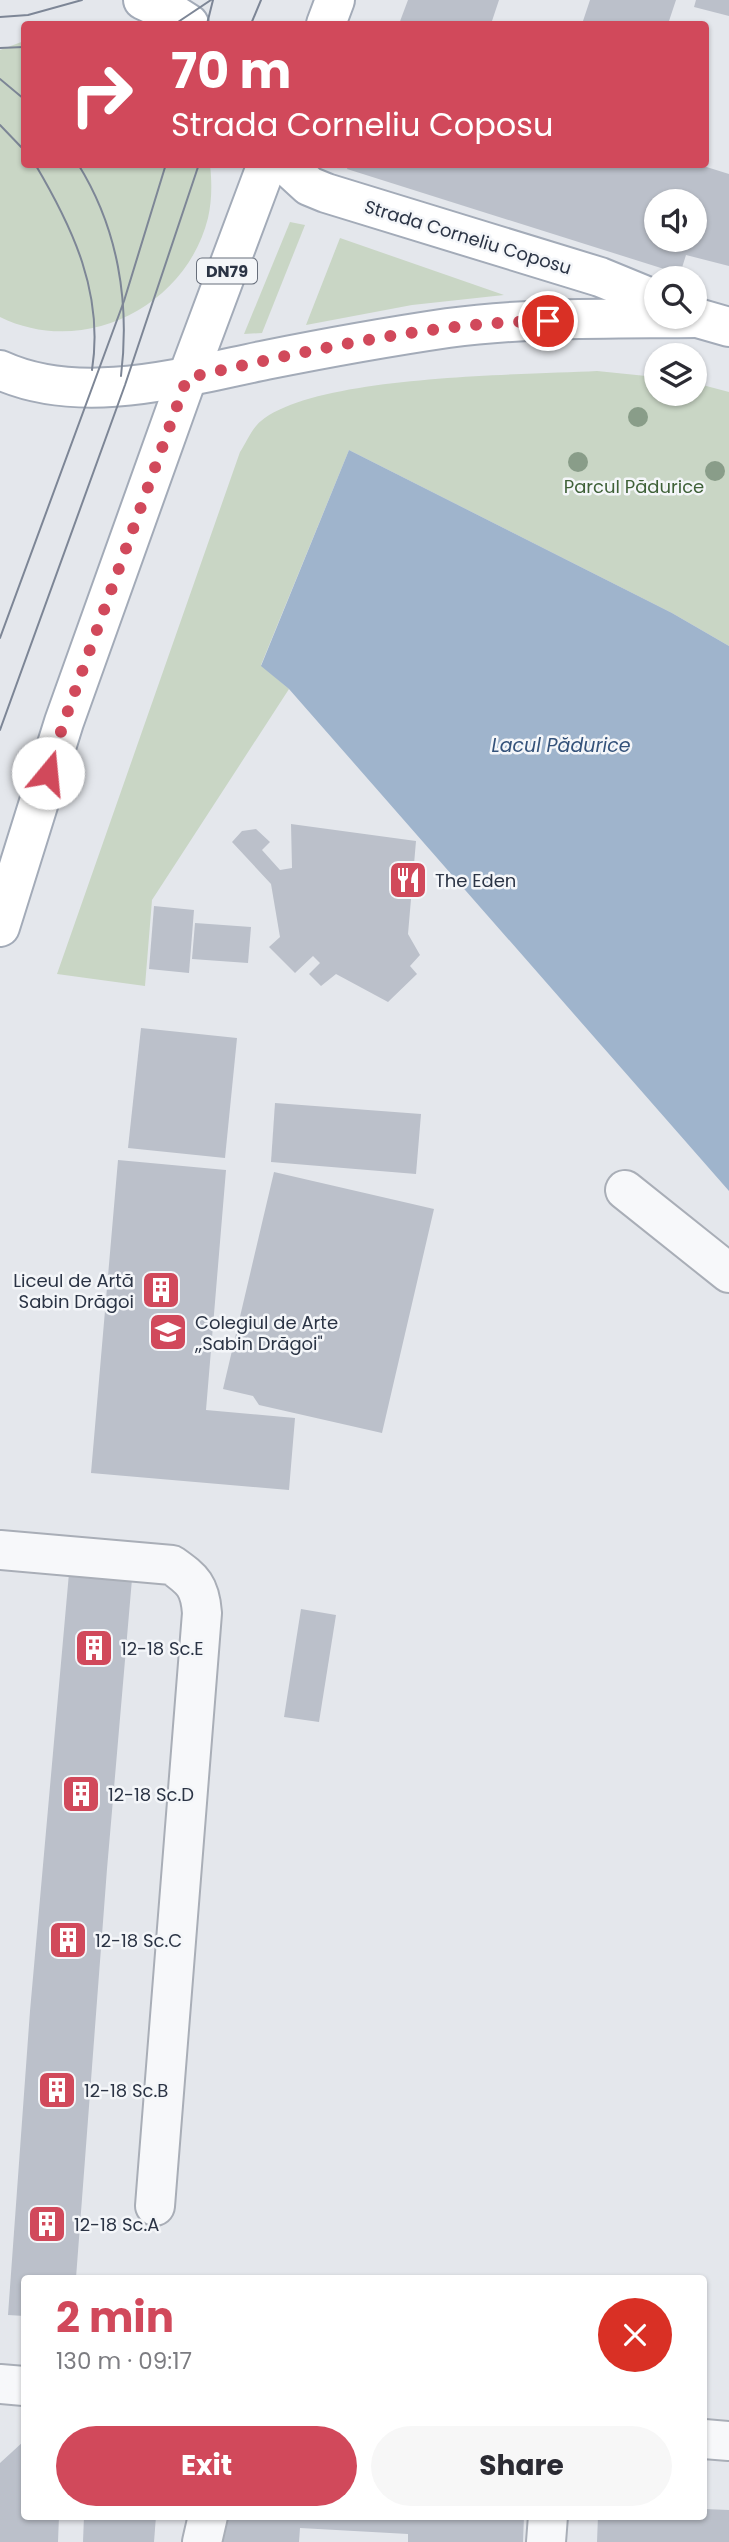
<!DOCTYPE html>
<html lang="en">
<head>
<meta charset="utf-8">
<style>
  body { margin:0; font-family:Poppins,sans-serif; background:#f7f7f7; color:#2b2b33; height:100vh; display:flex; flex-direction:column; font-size:26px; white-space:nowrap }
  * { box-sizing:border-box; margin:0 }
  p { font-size:23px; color:#7c7c81 }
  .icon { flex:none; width:38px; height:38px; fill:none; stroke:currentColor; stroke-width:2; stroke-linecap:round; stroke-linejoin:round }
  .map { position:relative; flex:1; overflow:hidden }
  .details { position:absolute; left:21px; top:2275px; width:686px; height:245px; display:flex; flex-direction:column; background:#fff; border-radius:7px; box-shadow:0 2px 5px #0004 }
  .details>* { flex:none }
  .hud { position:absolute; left:21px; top:21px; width:688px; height:147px; border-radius:7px; box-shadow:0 2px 5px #0004; background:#d1495b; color:#fff; overflow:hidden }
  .buttons { position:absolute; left:644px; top:189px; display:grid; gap:14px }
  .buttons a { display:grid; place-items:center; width:63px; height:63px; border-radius:50%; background:#fff; box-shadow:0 2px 5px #0004; font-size:35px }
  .pin { position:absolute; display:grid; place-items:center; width:60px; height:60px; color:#fff; margin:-30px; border:4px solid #fff; border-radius:50%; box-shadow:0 2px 7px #0007 }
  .me { position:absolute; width:77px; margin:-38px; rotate:17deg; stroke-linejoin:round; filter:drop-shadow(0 0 5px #0008) }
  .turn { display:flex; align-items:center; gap:24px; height:147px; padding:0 35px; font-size:32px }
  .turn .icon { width:91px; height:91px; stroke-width:2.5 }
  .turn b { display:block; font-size:49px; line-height:60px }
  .round { display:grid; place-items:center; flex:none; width:74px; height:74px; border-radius:37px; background:#f7f7f7 }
  .headline { display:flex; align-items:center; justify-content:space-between; height:119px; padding:0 35px }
  h1 { font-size:42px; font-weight:700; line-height:52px; color:#d1495b }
  .cta { display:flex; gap:14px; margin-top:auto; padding:14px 35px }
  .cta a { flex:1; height:80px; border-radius:42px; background:#d1495b; color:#fff; font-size:28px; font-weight:700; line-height:80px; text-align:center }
  .cta a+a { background:#f7f7f7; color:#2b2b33 }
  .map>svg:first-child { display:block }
  .green { fill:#c9d6c5 }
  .water { fill:#9fb4cc }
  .building { fill:#bbc0ca; fill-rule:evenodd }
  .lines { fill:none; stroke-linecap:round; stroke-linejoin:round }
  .minor-casing { stroke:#a9aeb7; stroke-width:42 }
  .major-casing { stroke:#a3abb8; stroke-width:42 }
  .minor { stroke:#f7f8fa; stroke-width:38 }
  .major { stroke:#fff; stroke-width:38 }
  .tram { stroke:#7d8696; stroke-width:2 }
  .tree { fill:#899d89 }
  .route { stroke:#d1495b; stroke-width:12; stroke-dasharray:0 21.6 }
  .labels { text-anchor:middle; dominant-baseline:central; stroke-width:5; stroke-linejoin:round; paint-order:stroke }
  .shield { fill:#f4f6f9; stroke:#676e7b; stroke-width:2 }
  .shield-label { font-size:16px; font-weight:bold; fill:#2b3445 }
  .street-label { font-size:18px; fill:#2b3445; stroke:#f4f6f9 }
  .park-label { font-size:18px; fill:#3f6138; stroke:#f4f6f9 }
  .poi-label { font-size:18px; fill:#2b3445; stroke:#f4f6f9; text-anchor:start }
  .water-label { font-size:19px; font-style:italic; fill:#34527a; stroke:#f4f6f9 }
</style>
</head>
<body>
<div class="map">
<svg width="729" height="2542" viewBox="0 0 729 2542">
  <rect width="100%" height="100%" fill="#e4e7ec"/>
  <g class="green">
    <path d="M24,41V164L210,165C212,182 212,201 208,218C186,307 83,358 0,317V50Z"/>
    <path d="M290,222L305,225L262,333L244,334Z"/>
    <path d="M340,238L504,295L412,305L306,325Z"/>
    <path d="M597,371L656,377V394H695V383L729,392V646L672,613L349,450L261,665L289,689L152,900L145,986L57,974L240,452C246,443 252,428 261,421C316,375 521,375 597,371Z"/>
  </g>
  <path class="water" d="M349,450L672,613L729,646V1191L289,689L261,666Z"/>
  <g class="building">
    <path d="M408,0H499L491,24H399Z"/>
    <path d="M590,0H676L668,24H582Z"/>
    <path d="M696,0H729V16L694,7Z"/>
    <path d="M349,164H697L729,174V266L686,255L680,274L347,169ZM656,201H695V240H656Z"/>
    <path d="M291,824L416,841L408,934L420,955L410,966L417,974L388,1002L336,974L321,986L309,974L320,963L313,956L295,973L269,947L280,937L271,884L232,842L242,831L256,829L270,842L262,850L280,870L292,868Z"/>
    <path d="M154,906L194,910L189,973L149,969Z"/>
    <path d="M195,923L251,927L248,963L192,959Z"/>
    <path d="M141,1028L237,1038L225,1158L128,1148Z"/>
    <path d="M275,1103L421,1114L416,1174L271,1162Z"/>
    <path d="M118,1160L226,1170L206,1410L295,1418L289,1490L91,1473Z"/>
    <path d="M274,1172L434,1209L382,1433L259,1405L253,1396L223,1389Z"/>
    <path d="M69,1573L132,1579L107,1869L76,2278H24V2316L8,2315L30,2011Z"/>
    <path d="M301,1609L336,1615L319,1722L284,1717Z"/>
    <path d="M24,2441V2516H59L58,2542H0V2463Z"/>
    <path d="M704,2509L729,2510V2542H597L598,2516H704Z"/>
    <path d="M84,2516H156L154,2542H83Z"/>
    <path d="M228,2516H524L523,2542H408V2534L300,2528L299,2542H220L222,2523H227Z"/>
  </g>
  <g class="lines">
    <defs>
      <g id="minor">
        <path d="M625,1190L729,1273"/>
        <path d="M0,1550L172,1565C193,1580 200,1586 202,1613L155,2206"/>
        <path d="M0,2384L24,2386"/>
        <path d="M704,2439L729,2441"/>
        <path d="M202,2542L208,2516"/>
        <path d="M546,2542L548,2516"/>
      </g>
      <g id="major">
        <path d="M143,0L175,15L189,24"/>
        <path d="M326,24L335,0"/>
        <path d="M285,164L309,186L326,193L600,277L656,300"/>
        <path d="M694,317L729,327"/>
        <path d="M0,370C81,407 183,377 266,360C326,348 387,337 448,328C531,317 614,319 697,318"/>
        <path d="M0,927L64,722L187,378L267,164"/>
      </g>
    </defs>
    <use href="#minor" class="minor-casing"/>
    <use href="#major" class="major-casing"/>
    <use href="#minor" class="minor"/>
    <use href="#major" class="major"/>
    <g class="tram">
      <path d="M0,17L28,15L82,0"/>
      <path d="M175,24L211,0"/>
      <path d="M207,24L213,0"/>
      <path d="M251,24L261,0"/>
      <path d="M0,48L24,47"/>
      <path d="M0,79L24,99"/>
      <path d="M0,125L24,150"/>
      <path d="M35,164C73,228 104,294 92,370"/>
      <path d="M78,164C118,228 130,302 121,376"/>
      <path d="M0,638L124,301L166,164"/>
      <path d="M0,730L125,385L199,164"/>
    </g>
  </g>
  <g class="tree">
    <circle cx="638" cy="417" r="10"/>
    <circle cx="578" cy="462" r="10"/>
    <circle cx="715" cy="471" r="10"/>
  </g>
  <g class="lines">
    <path class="route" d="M48,773L64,722L187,378C302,352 430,322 548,321"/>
  </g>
  <defs>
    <symbol id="restaurant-square" viewBox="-11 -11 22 22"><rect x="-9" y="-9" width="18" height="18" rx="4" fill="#d1495b" stroke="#f4f6f9"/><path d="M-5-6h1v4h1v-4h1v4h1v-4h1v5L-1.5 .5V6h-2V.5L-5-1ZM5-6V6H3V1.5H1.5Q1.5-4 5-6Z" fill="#fff"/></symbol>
    <symbol id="building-square" viewBox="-11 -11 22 22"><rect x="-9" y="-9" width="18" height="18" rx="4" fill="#d1495b" stroke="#f4f6f9"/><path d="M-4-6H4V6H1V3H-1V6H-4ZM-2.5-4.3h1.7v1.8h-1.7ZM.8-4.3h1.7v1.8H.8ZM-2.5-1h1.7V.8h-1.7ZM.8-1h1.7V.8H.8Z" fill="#fff"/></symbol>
    <symbol id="school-square" viewBox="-11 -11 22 22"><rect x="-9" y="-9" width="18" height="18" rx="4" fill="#d1495b" stroke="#f4f6f9"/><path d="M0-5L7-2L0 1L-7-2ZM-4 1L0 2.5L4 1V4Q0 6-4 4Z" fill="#fff"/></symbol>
  </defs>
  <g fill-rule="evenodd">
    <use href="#restaurant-square" x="386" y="858" width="44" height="44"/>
    <use href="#building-square" x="139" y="1268" width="44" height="44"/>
    <use href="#school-square" x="146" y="1310" width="44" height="44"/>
    <use href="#building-square" x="72" y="1626" width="44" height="44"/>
    <use href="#building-square" x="59" y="1772" width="44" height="44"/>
    <use href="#building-square" x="46" y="1918" width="44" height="44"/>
    <use href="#building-square" x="35" y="2068" width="44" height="44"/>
    <use href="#building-square" x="25" y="2202" width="44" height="44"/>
  </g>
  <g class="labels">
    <rect class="shield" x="197" y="258.5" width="60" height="25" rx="5"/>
    <g class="shield-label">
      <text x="227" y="271">DN79</text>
    </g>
    <g class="street-label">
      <text transform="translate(468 237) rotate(17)">Strada Corneliu Coposu</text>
    </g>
    <g class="park-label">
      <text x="634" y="486">Parcul Pădurice</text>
    </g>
    <g class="poi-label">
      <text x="435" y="880">The Eden</text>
      <text x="134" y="1280" text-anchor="end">Liceul de Artă<tspan x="134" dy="21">Sabin Drăgoi</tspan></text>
      <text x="195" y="1322">Colegiul de Arte<tspan x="195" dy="21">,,Sabin Drăgoi"</tspan></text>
      <text x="121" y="1648">12-18 Sc.E</text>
      <text x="108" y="1794">12-18 Sc.D</text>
      <text x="95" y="1940">12-18 Sc.C</text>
      <text x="84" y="2090">12-18 Sc.B</text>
      <text x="74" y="2224">12-18 Sc.A</text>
    </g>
    <g class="water-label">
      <text x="561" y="745">Lacul Pădurice</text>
    </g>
  </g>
</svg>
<div class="buttons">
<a><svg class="icon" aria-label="sound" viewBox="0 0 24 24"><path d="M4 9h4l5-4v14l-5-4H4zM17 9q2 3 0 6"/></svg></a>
<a><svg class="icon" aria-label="search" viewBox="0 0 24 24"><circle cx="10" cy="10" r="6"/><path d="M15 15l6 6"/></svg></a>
<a><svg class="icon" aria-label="layers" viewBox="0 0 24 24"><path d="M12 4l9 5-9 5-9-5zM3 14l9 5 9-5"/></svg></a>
</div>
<div class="pin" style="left:548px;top:321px;background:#d93025"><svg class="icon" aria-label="arrive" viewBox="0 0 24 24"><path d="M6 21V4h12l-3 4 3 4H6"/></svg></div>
<svg class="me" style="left:48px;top:773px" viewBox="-20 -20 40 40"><circle r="19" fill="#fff"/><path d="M0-13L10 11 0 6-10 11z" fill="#d1495b"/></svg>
<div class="hud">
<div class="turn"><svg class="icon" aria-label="right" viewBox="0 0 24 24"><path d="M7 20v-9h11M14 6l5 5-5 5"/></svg><div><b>70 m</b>Strada Corneliu Coposu</div></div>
</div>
<section class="details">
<div class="headline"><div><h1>2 min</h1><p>130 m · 09:17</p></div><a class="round" style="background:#d93025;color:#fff"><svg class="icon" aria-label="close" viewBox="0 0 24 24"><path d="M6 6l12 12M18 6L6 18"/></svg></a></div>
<div class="cta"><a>Exit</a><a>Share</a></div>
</section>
</div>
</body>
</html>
